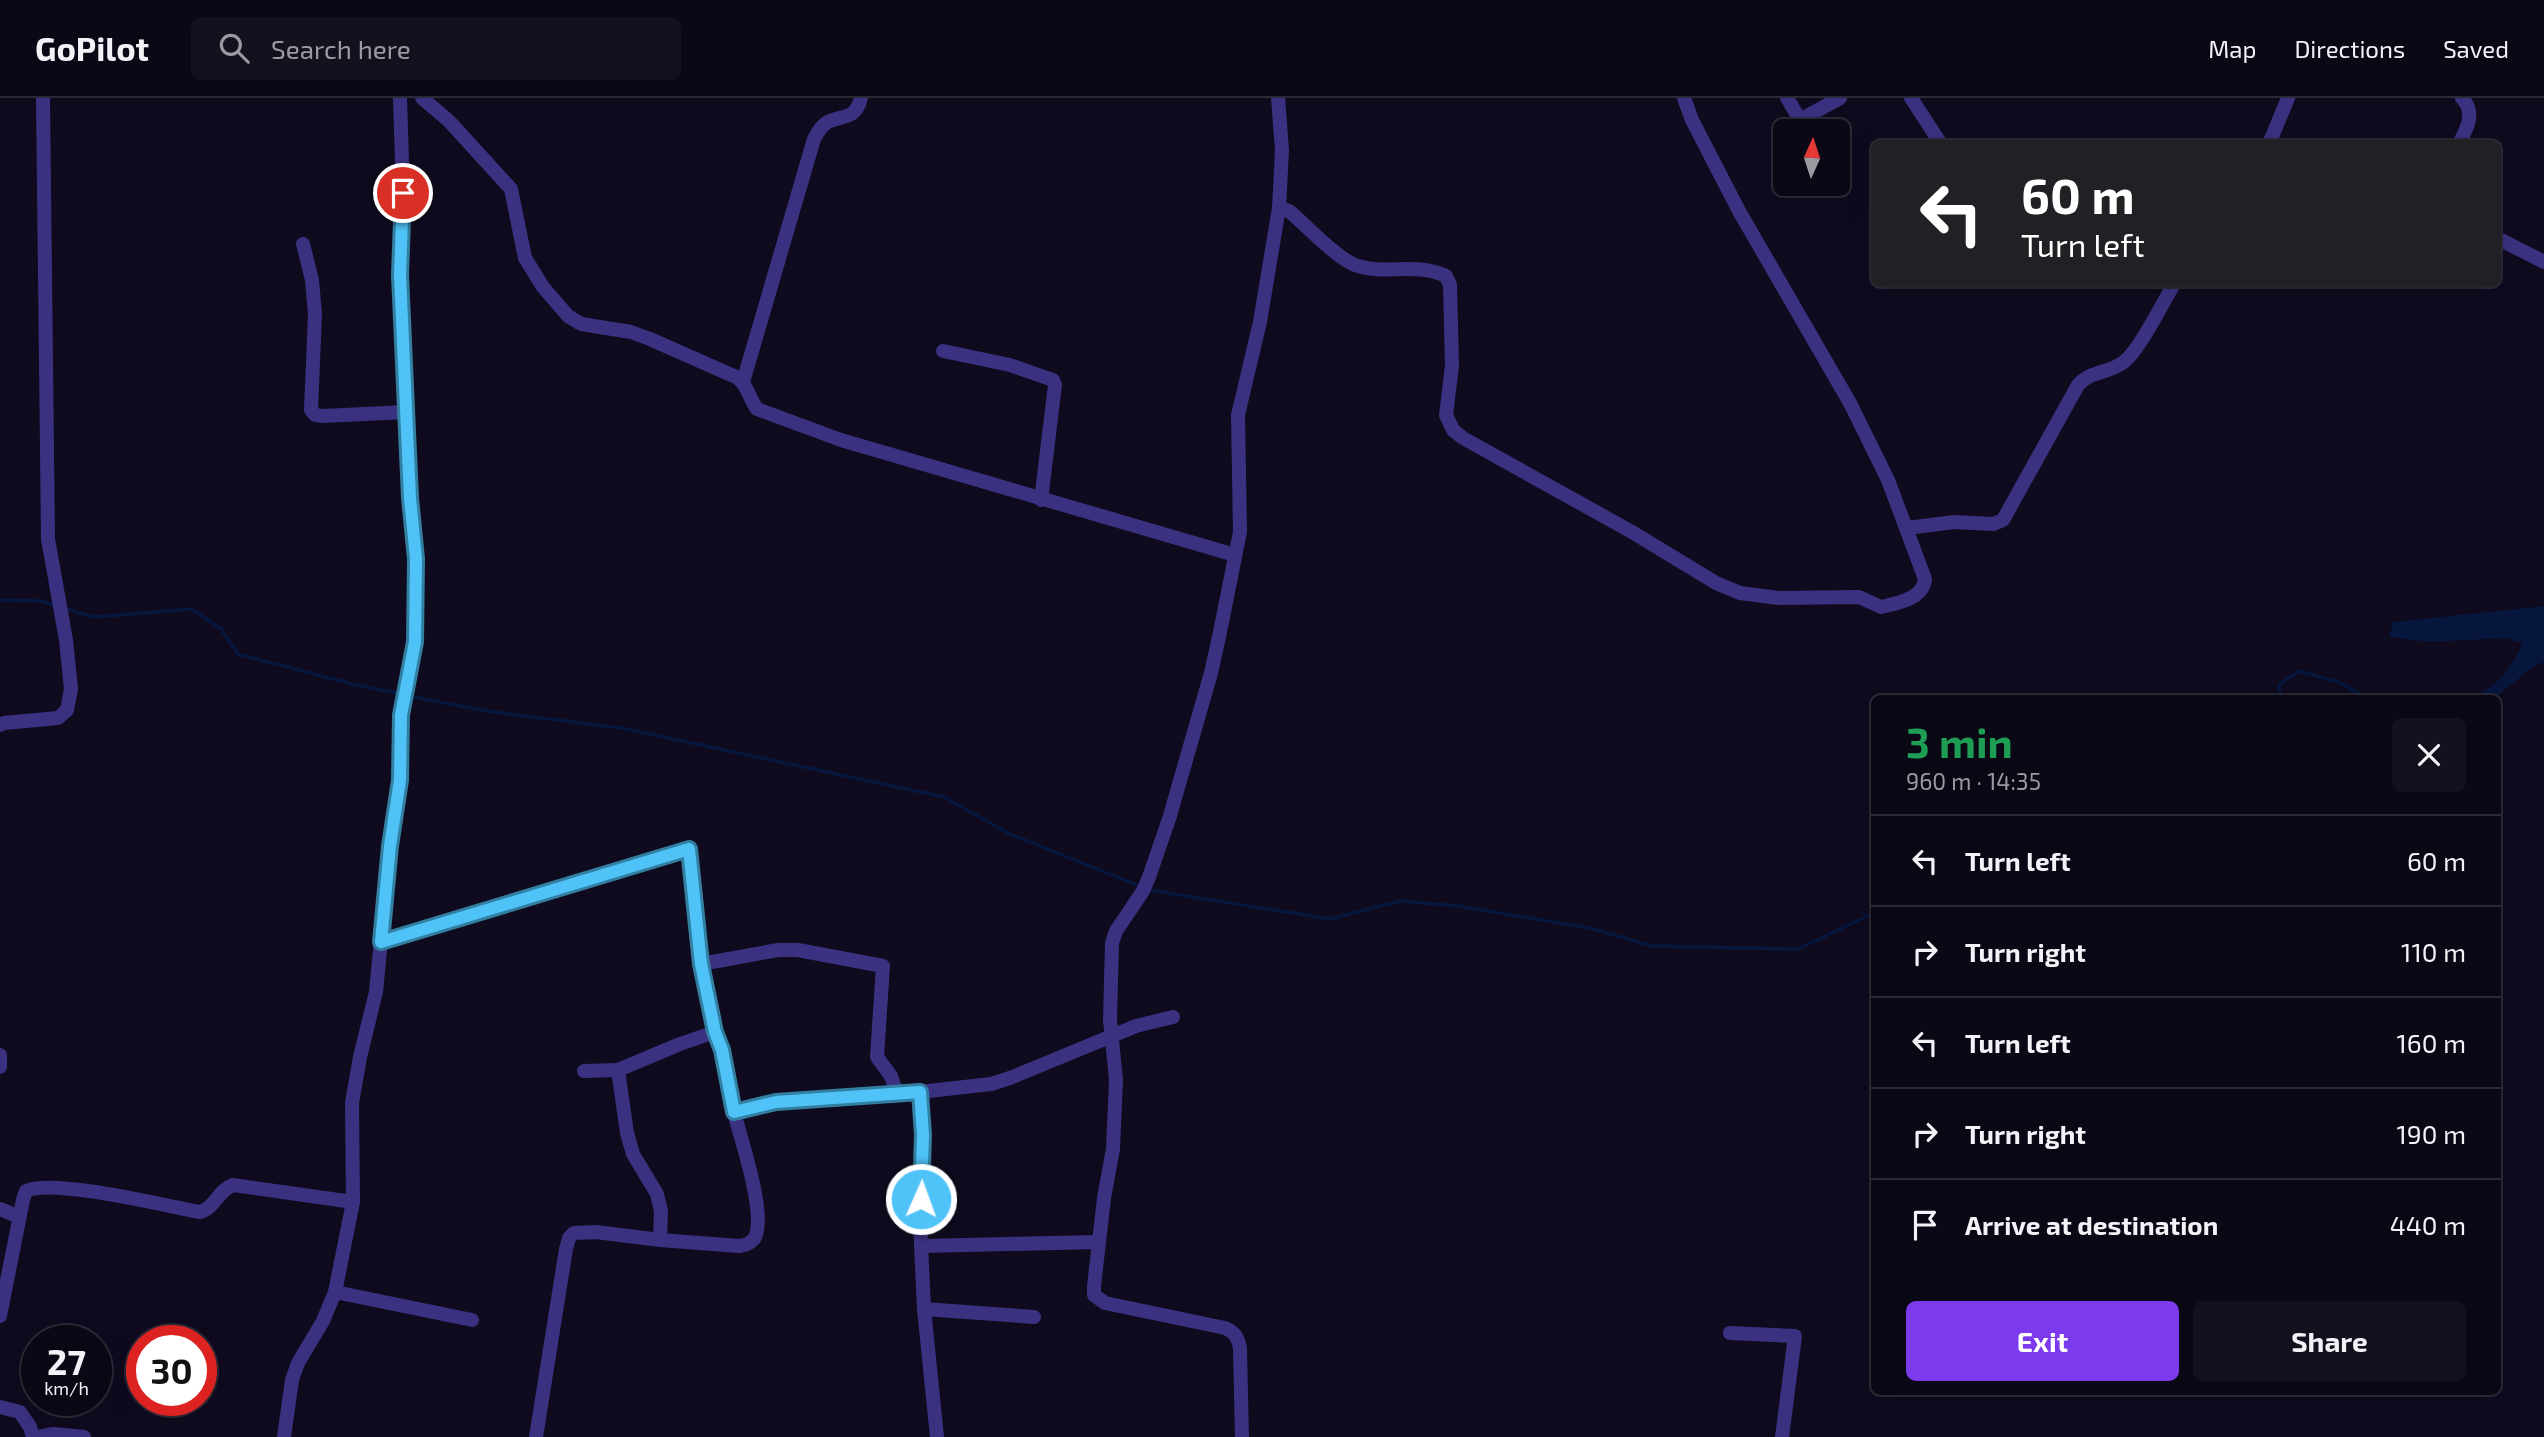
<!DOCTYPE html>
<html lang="en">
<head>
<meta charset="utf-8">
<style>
  body { margin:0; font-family:"Exo 2",sans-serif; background:#14111f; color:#f1f3f6; height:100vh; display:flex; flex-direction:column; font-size:26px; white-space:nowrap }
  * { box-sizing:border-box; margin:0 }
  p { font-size:23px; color:#9a9aa1 }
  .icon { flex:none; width:38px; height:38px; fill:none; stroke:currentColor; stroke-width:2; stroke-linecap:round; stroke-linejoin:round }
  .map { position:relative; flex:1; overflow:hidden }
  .drawer { position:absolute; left:1871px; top:597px; width:630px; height:700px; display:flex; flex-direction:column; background:#0b0816; border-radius:10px; box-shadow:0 7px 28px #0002,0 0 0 2px #2b2935 }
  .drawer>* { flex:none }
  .banner { position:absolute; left:1871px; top:42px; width:630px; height:147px; border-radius:10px; box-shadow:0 7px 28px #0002,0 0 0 2px #2b2935; background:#202124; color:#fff; overflow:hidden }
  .needle { width:46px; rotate:3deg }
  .fabs { position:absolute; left:1773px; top:21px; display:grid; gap:14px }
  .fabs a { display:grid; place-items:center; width:77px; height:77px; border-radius:10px; background:#0b0816; box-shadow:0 7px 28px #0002,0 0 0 2px #2b2935; font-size:35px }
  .speed { position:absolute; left:21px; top:1227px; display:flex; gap:14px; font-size:35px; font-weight:700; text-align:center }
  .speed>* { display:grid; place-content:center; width:91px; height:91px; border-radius:50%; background:#0b0816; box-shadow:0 7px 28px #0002,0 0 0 2px #2b2935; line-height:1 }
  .speed small { font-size:18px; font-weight:400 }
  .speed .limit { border:10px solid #d22; background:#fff; color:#111 }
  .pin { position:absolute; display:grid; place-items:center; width:60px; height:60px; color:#fff; margin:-30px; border:4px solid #fff; border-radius:50%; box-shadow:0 2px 7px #0007 }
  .me { position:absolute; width:77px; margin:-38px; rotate:2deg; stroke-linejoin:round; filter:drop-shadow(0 0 5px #0008) }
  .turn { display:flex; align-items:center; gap:24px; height:147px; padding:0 35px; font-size:32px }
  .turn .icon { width:91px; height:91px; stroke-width:2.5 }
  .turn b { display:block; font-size:49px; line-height:60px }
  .round { display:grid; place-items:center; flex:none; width:74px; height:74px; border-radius:10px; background:#14111f }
  .head { display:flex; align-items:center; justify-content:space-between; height:119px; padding:0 35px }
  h1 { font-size:42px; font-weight:700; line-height:52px; color:#1e9e55 }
  .cta { display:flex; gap:14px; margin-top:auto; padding:14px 35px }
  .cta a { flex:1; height:80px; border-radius:10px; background:#7c3aed; color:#fff; font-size:28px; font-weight:700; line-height:80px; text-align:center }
  .cta a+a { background:#14111f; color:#f1f3f6 }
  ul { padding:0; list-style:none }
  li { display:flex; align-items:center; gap:21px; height:91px; padding:0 35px; border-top:2px solid #2b2935 }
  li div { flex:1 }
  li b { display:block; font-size:26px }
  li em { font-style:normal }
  header { display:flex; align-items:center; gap:42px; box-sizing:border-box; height:98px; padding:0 35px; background:#0b0816; border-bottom:2px solid #2b2935 }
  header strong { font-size:33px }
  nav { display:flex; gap:38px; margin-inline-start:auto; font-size:24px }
  .search { width:490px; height:63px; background:#14111f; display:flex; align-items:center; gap:18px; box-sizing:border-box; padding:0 24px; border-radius:10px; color:#9a9aa1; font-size:26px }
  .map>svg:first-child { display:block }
  .water { fill:#06163c }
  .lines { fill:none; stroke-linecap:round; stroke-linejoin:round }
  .stream { stroke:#06163c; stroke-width:3.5 }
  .minor { stroke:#3a3280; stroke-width:14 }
  .route-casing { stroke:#337fa1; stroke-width:18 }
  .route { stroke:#4fc3f7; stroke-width:12 }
</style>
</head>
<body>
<header>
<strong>GoPilot</strong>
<div class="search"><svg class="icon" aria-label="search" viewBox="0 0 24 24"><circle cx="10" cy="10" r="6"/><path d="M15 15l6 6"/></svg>Search here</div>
<nav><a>Map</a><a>Directions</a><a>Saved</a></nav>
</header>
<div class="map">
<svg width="2544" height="1339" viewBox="0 0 2544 1339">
  <rect width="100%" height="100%" fill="#0f0a1e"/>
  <path class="water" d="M2544,508V564L2533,569L2495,600H2470C2497,588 2512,572 2522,545L2506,540L2429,544L2389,539L2393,524Z"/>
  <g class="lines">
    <g class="stream">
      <path d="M0,502L41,503L57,508"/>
      <path d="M64,510L94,519L192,511L221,531L238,556L356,587L401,596"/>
      <path d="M409,598L486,613L622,630L944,699L1010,736L1142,789"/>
      <path d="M2280,600L2279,586L2300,573L2338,584L2366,599L2390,600"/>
      <path d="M1149,792L1330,821L1401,803L1458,808L1589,830L1652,848L1798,851L1874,815"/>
    </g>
    <g class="minor">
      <path d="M422,0L449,23L511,91L525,160L543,189L568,218L581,226L631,234L650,241L736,279C748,287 749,300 757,311L841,342L1235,457"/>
      <path d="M1787,0L1800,22L1840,0"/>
      <path d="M1911,0L1941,46"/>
      <path d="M2269,46L2288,0"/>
      <path d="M2459,46C2467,30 2476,15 2462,0"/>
      <path d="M1279,110L1289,113C1306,127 1339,163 1358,168C1386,177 1415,164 1446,178L1450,187L1452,268L1446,317L1453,332L1463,340L1632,434L1716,485L1740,495L1778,500L1859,499L1881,509C1898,505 1923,501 1925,481L1888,382L1850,305L1739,113L1692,22L1684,0"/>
      <path d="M2497,140L2544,164"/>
      <path d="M303,146L312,182L315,216L311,312L315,317L323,318L406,314"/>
      <path d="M943,253L1010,267L1053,282L1055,287L1041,402"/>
      <path d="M743,284L814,41C818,34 822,26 830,23C846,17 856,20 861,0"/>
      <path d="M1907,430L1954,424L1993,426L2003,422L2078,287C2091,272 2110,276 2125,263C2141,249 2162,206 2174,186"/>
      <path d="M0,627L4,625L58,620L67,612L71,591L66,542L48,441L43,0"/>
      <path d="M381,844L689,751L701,866L715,934L722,952L734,1014"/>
      <path d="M701,866L778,852H798L883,868L877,959L891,978L897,996"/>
      <path d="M0,957V969"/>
      <path d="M618,972L680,946L715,934"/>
      <path d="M584,973L618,972L627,1035L633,1056L657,1096L661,1113L660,1142"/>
      <path d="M0,1111L19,1119"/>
      <path d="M922,1148L1099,1144"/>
      <path d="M335,1194L472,1222"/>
      <path d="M924,1211L1034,1219"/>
      <path d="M0,1218L23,1102L26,1093C52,1080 166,1108 200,1114C215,1110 218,1092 233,1087L353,1104"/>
      <path d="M1730,1235L1795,1238L1782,1339"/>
      <path d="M0,1309L20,1314L30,1329L33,1339"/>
      <path d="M38,1339L54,1336L84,1339"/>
      <path d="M284,1339L292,1282L298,1265L323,1223L335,1194L353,1104L352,1005L360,959L376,894L390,748L400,682L401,617L415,544L416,461L410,400L400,177L403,95L400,0"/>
      <path d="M536,1339L566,1151L569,1140L574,1135L596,1134L660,1142L739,1148C745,1147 750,1146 754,1141C768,1119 740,1039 734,1014L776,1004L920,994"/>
      <path d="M937,1339L924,1211L920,1123L923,1037L920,994L991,986L1010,980L1136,928L1173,919"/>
      <path d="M1242,1339L1240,1250C1238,1240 1235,1234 1225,1230L1105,1205L1094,1197V1188L1104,1100L1113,1051L1116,982L1110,922L1112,845L1116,833L1143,793L1149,779L1169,721L1211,575L1219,539L1240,434L1238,317L1260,224L1279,110L1282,52L1278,0"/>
    </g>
  </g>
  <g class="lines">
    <defs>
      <path id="route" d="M403,95L400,177L410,400L416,461L415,544L401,617L400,682L390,748L381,844L689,751L701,866L715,934L722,952L734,1014L776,1004L920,994L923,1037L921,1101"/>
    </defs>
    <use href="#route" class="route-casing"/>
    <use href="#route" class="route"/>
  </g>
</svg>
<div class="fabs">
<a><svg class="needle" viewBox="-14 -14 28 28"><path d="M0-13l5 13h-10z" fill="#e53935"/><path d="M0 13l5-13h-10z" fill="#9a9aa1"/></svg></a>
</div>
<div class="speed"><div>27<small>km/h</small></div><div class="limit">30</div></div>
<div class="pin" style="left:403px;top:95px;background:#d93025"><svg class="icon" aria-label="arrive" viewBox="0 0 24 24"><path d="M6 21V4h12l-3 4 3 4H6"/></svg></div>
<svg class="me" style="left:921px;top:1101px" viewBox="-20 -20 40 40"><circle r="17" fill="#4fc3f7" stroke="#fff" stroke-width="3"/><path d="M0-11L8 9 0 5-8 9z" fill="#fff"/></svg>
<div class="banner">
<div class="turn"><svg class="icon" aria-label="left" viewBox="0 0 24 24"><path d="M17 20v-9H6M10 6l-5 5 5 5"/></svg><div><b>60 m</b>Turn left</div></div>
</div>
<section class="drawer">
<div class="head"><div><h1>3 min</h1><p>960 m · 14:35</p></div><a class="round"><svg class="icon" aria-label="close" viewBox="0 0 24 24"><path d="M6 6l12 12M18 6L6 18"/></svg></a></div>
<ul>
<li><svg class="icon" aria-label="left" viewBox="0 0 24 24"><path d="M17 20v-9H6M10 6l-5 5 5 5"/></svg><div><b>Turn left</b></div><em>60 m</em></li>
<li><svg class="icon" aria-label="right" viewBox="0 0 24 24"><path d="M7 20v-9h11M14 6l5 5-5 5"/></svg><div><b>Turn right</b></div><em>110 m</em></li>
<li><svg class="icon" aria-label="left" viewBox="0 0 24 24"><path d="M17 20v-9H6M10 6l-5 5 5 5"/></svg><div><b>Turn left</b></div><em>160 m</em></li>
<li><svg class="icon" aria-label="right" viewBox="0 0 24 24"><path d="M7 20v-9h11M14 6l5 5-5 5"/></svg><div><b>Turn right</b></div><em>190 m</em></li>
<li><svg class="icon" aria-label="arrive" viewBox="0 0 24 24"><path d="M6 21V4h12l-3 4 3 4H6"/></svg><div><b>Arrive at destination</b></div><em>440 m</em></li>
</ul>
<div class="cta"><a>Exit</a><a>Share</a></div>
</section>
</div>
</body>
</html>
